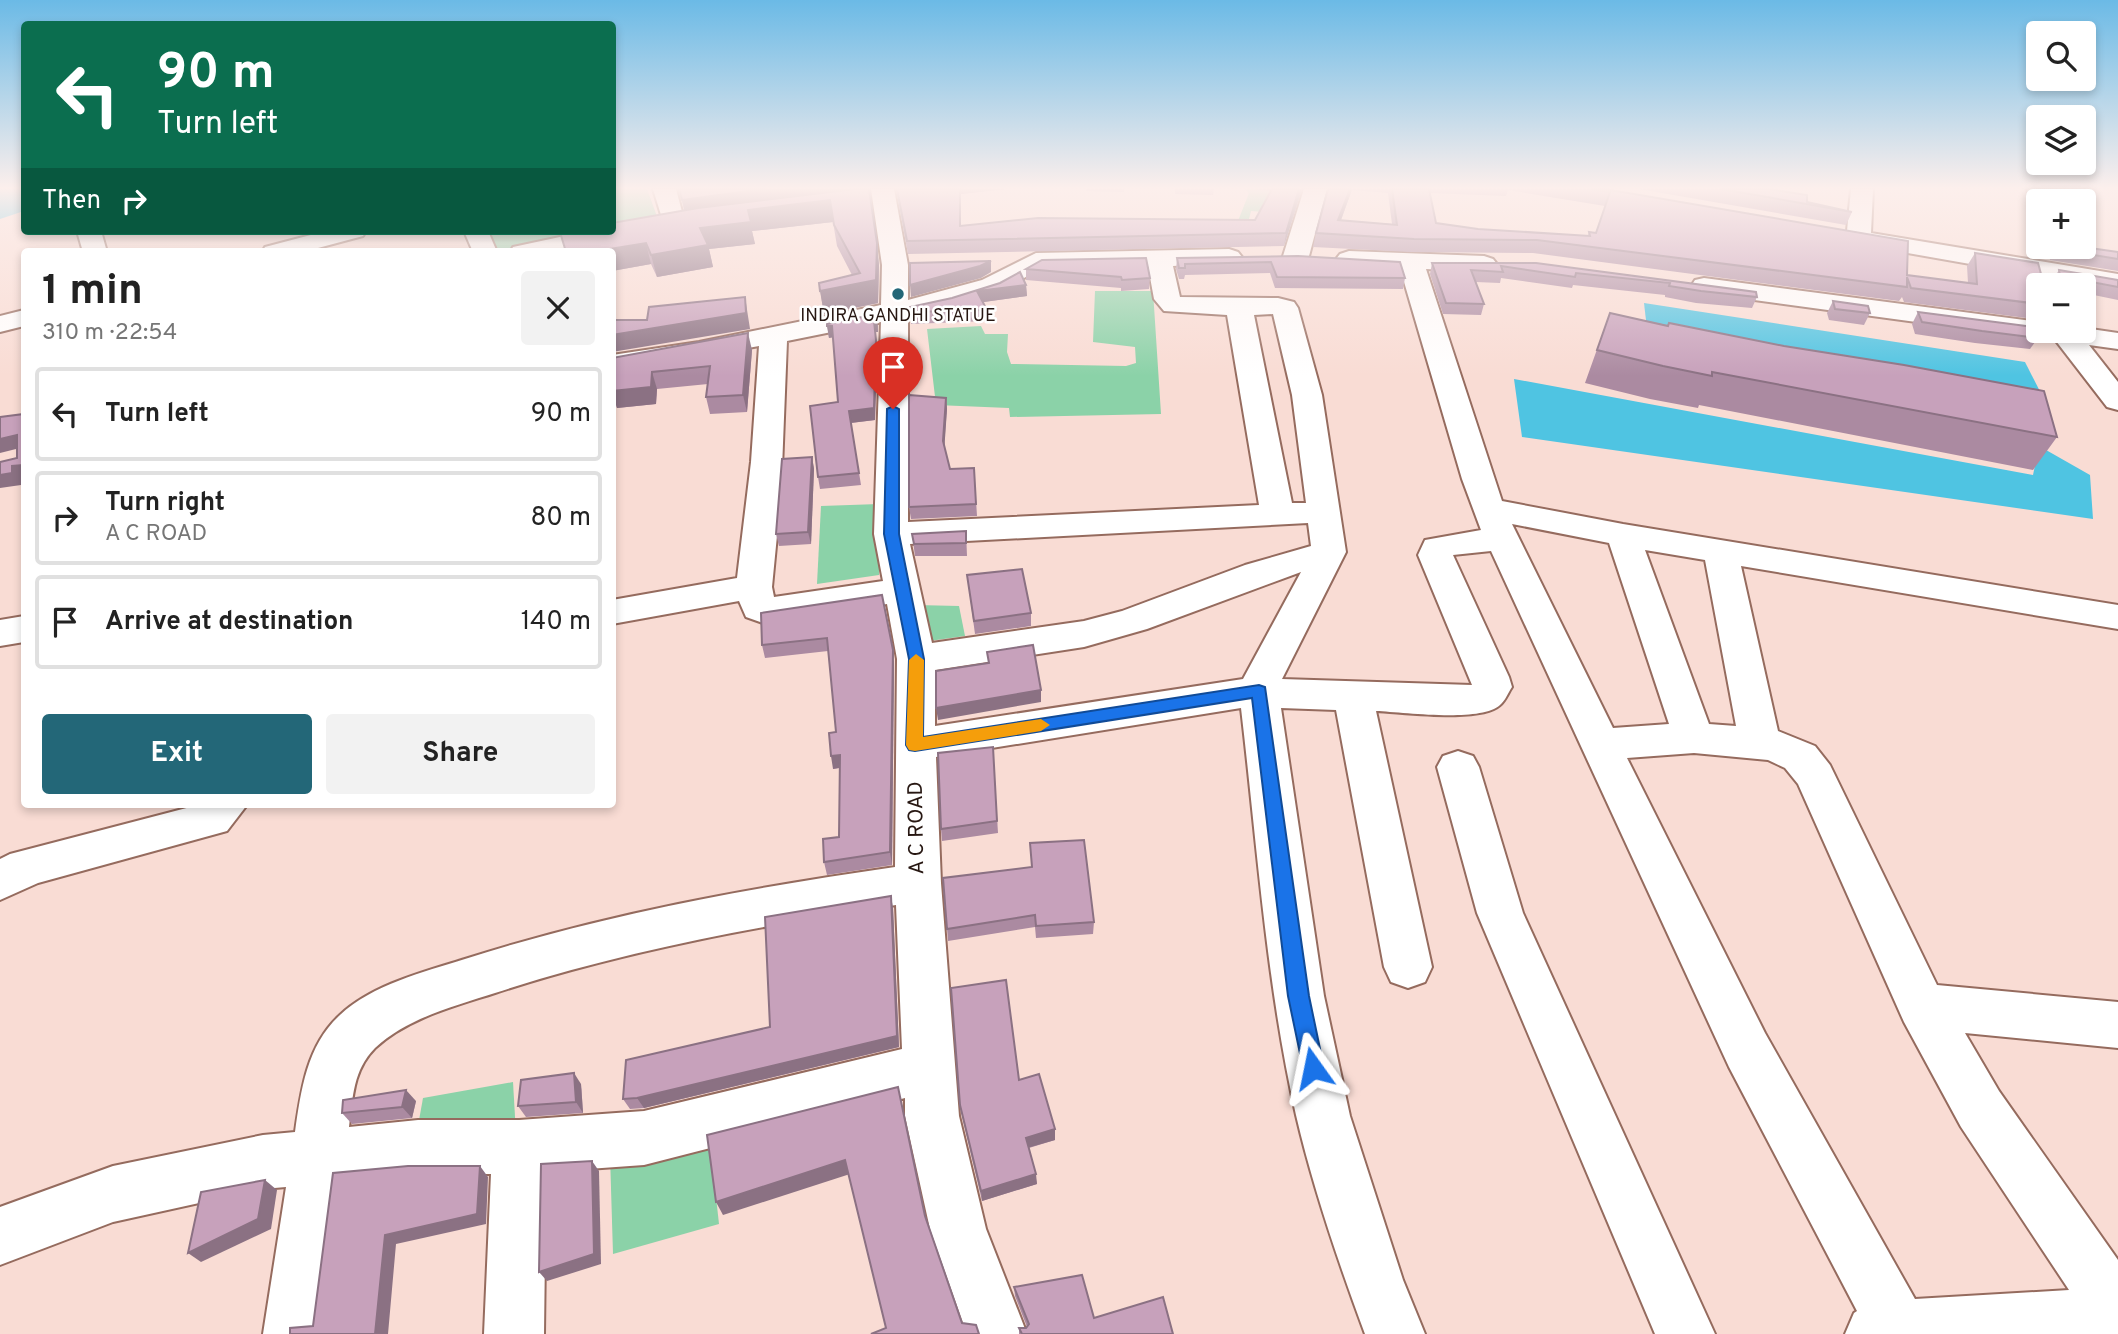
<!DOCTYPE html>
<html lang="en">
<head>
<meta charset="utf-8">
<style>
  body { margin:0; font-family:Overpass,sans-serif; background:#f2f2f2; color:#222; height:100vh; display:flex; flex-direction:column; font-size:26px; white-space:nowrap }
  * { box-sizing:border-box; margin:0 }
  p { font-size:23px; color:#767676 }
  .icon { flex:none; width:38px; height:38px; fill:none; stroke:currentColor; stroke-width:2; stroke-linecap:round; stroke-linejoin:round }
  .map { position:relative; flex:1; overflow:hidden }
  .panel { position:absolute; left:21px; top:248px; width:595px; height:560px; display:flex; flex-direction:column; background:#fff; border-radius:7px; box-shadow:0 4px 10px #0003 }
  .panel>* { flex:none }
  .banner { position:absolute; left:21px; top:21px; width:595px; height:214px; border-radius:7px; box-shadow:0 4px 10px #0003; background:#0b6e4f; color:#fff; overflow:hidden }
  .fabs { position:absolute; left:2026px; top:21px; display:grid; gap:14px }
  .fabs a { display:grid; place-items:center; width:70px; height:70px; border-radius:7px; background:#fff; box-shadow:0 4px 10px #0003; font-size:35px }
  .pin { position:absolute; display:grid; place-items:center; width:60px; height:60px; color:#fff; margin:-72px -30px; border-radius:50% 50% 50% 0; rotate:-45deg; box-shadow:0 0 7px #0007 }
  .pin .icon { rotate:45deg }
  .me { position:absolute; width:77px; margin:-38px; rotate:348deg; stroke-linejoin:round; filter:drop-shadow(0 0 5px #0008) }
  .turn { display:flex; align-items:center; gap:24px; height:147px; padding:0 21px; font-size:32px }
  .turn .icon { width:91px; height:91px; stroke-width:2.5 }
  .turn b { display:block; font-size:49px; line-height:60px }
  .then { display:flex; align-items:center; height:66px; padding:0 21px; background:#0003; gap:14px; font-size:26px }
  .round { display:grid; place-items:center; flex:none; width:74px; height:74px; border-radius:7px; background:#f2f2f2 }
  .overview { display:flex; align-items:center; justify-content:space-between; height:119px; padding:0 21px }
  h1 { font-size:42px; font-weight:700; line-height:52px }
  .cta { display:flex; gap:14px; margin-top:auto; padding:14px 21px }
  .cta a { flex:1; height:80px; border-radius:7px; background:#236778; color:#fff; font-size:28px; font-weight:700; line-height:80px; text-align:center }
  .cta a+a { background:#f2f2f2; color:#222 }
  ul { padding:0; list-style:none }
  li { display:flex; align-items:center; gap:21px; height:94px; margin:0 14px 10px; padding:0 7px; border:4px solid #e0e0e0; border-radius:7px }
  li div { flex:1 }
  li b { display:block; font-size:26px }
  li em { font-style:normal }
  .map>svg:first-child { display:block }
  .green { fill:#8bd2a8 }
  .water { fill:#4fc4e2 }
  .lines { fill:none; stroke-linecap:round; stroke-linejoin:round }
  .minor-casing { stroke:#956b5e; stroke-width:4 }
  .minor { fill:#fff; fill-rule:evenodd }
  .wall { fill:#ab8aa1; fill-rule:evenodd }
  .shaded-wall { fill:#8b7183 }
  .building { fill:#c7a1bb; stroke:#8b7183; stroke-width:2 }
  .route { fill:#1a73e8; stroke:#114b97; stroke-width:2 }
  .slow { fill:#f59e0b }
  .poi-dot { fill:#236778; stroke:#fff; stroke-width:2.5 }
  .labels { text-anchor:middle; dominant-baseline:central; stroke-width:5; stroke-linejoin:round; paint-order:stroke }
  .far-poi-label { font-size:18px; fill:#271712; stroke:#fff }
  .street-label { font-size:21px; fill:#271712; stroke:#fff }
</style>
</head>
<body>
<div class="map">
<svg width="2118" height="1334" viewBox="0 0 2118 1334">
  <rect width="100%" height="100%" fill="#f9dcd4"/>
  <g class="green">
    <path d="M612,189H647L659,222L613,231Z"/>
    <path d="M1245,189H1273L1265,212L1251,211L1247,227L1236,226L1249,193Z"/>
    <path d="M472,231H611L500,252H479Z"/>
    <path d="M1095,291H1153L1161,414L1010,417L1009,408L936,405L927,329L981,326L985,334H1008L1007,352L1011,364L1126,366L1136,363L1135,347L1093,342Z"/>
    <path d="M879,504V575L817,584L821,506Z"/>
    <path d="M916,605L959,606L965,636L922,642Z"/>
    <path d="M513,1082L516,1134L416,1137L423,1098Z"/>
    <path d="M709,1134L719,1224L613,1254L610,1155Z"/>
  </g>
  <g class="water">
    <path d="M0,189H24V211L0,219Z"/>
    <path d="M1644,303L2025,362L2050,411L1649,346Z"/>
    <path d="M1514,379L2033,475L2039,446L2090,475L2093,519L1522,437Z"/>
  </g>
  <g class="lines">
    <defs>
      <g id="minor">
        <path d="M653,189H676L685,223L681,228L673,230L665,228Z"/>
        <path d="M871,189H894L908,265V300L982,280L1036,253L1229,249L1238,252L1242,257L1238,262L1173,266L1180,297L1278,298L1294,302L1298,308L1322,395L1346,552L1282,679L1472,685L1418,555L1425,540L1481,530L1462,479L1400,268L1340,264L1336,259L1340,254L1349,251L1484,256L1493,259L1497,264L1493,269L1484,272L1426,269L1502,501L1623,524L2118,605V629L1741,566L1778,731L1815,746L1830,765L1937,985L2118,1002V1048L1965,1033L1999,1091L2118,1260V1334H1845L1854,1313L1857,1311L1729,1067L1491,551L1453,555L1509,677L1512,687C1508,693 1505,701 1500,705C1480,723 1403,712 1376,711L1432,967L1425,982L1408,988L1391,982L1384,967L1336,710L1281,708L1324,996L1350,1116L1403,1280L1425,1334H1365C1339,1264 1313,1188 1296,1115C1266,982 1257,843 1241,708L936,757L941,883L959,1116L986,1229L1027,1334H967L930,1229L905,1116V1098L644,1165L546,1172L544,1334H484L491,1174H418L342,1181L323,1334H263L286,1187L263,1189L113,1222L0,1265V1207L113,1166L263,1135L295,1132C301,1090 307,1045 340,1015C372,985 423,972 465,959C606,914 749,888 895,867L897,659L887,604L763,623L746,617L739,601L612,624V600L737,578L751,462L759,346L612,373V355L699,342L881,305L882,265ZM1148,266L1154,299L1164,311L1227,315L1259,505L908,522V316L952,307L1000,292L1041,268ZM1273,314L1292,395L1306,503H1292L1254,315ZM881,322L874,534L883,581L774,597L772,587L781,494L787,341ZM1308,523L1311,546L1245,565L1122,611L1084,621L932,643L910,544ZM1512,524L1609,543L1669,724L1613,728ZM1645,550L1705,560L1736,726L1709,724ZM1301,572L1243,679L935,726V670L1084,647L1147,629ZM1694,753L1768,760L1785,768L1798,784L1904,1022L1961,1127L2069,1290L1915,1299L1765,1033L1627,758ZM896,905L902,1049L644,1111L519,1120H418L349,1127C353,1097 353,1070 375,1048C407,1018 455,1006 495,993C626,950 760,926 896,905Z"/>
        <path d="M1304,189H1327L1309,256L1305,261L1296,264L1287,261L1283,256Z"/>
        <path d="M1851,189H1873L1871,233L2118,274V290L1845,242L1842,237L1847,231Z"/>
        <path d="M2027,189H2049L2051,201H2039V208L2031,206Z"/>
        <path d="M612,226L623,228L626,233L623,238L558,252H510L513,247L588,231H612Z"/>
        <path d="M77,231H101L107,252H83Z"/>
        <path d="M326,231H366L363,236L303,252H262L265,247Z"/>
        <path d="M464,231H488L497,252H473Z"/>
        <path d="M1704,278L2039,322V331H2084V328L2118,333V349L2089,345L2118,382V410L2107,407L2056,341L1695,292L1691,286L1695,280Z"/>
        <path d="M24,310V326L0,332V316Z"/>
        <path d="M24,616V642L0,646V620Z"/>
        <path d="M1458,751L1473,756L1479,767L1523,913L1715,1334H1655L1477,913L1437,767L1443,756Z"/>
        <path d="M198,805H247L227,831L38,883L0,900V859L10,854Z"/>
      </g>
    </defs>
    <use href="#minor" class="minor-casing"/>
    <use href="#minor" class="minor"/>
  </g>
  <g class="wall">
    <path d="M679,189H869L879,265L878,303L824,314L819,283L852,275L837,246L833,222L752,231L755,244L709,249L713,267L657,277L651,264L612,271V252L684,210Z"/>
    <path d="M896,189H1006L961,194V226L1255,220L1271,191L1253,189H1302L1284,246L908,254Z"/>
    <path d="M1086,189H1124V192L1086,191Z"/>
    <path d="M1175,189H1214L1213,195L1175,194Z"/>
    <path d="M1328,189H1605L1907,275L1968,283L1967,266L1975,253L2039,285V311L2034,319L1904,302L1902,297L1899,301L1533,253L1411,252L1313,247L1316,233ZM1352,190L1388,193L1392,224L1341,220ZM1508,190L1605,206L1596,233L1589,232L1588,236L1478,229L1436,223L1430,193L1506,196Z"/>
    <path d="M1639,189H1768L1807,202L1852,212L1846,225Z"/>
    <path d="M2054,247H2083L2118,252V271L2050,260L2049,254Z"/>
    <path d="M1298,256L1405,278L1403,289L1275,288L1270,273L1185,275L1184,279H1179L1176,269L1177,258Z"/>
    <path d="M1432,263H1536L1757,297L1752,308L1696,303L1665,297V295L1573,285L1572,288L1501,278L1500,283L1476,282L1484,304L1481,315L1443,314L1430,274Z"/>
    <path d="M1026,269L1150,278L1149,289L1121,291V288L1026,280Z"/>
    <path d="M2059,270L2118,280V300L2084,293V285H2053L2052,281Z"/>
    <path d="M1026,285L1027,296L983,302L987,310L988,321L911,324L910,312Z"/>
    <path d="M1833,301L1870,313L1864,325L1829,320L1827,313Z"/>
    <path d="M1918,312L2038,338L2030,349L1975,343L1915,334L1912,324Z"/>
    <path d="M1610,313L1667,325L1669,323L2057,437L2033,470L1699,405L1698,408L1650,399L1585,383Z"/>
    <path d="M827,324L878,325V332H875L877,352L875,420L851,423L861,485L820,489L818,477L838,402L833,337L829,338Z"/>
    <path d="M752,350L747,412L710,414L706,397L708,384L657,389L656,404L617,408L612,394V358Z"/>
    <path d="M946,398L947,409L944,447L950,469L974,468L977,516L911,519L909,507Z"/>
    <path d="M812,457L814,469L811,544L779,546L776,534Z"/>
    <path d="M966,531L967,556H915L912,534Z"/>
    <path d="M967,575L1031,613V626L975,634Z"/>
    <path d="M761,613L894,662L892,865L827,875L824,862L839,837L840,768L833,769L836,732L828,651L765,658L762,645Z"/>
    <path d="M993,747L998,833L942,841L941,829Z"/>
    <path d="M943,878L1094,922L1093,934L1036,938L1035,927L948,941Z"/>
    <path d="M893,908L899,1047L644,1108L630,1109L623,1099L770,1027Z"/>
    <path d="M1019,1080L1055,1140L1029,1148L1037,1184L982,1201L962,1116L960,1105Z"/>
    <path d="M581,1084L583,1113L526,1117L518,1106Z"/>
    <path d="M416,1101L412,1118L352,1124L342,1113Z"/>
    <path d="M1014,1287L1094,1318L1173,1334H1019V1328H1026L1027,1327L1015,1296Z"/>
  </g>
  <g class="shaded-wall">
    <path d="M765,189H869L685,213L682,200Z"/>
    <path d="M960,189H1006L961,194V240Z"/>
    <path d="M1299,189H1302L1284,246L1286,233Z"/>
    <path d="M1350,189H1352L1336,234L1338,220Z"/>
    <path d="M830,200L833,222L752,231L755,244L709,249L713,267L657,277L651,255L700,228L748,210Z"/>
    <path d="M646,243L651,264L612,271V252H591Z"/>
    <path d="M877,243L879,265L878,303L824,314L820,291L876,280Z"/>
    <path d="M991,261V272L981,278L911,297L910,285Z"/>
    <path d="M1026,285L1027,296L977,303V291Z"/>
    <path d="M745,297L750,329L612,352V335Z"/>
    <path d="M877,314L878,332H875L874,321Z"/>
    <path d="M827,326H832L834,337L829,338Z"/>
    <path d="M748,333L752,350L747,412L743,395Z"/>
    <path d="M876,340L877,352L875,420L850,423L849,411Z"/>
    <path d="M652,372L657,389L656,404L617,408L612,391Z"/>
    <path d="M946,398L947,409L944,453L943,441Z"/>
    <path d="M17,435L24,447L0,453V439Z"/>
    <path d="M812,457L814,469L811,544L808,532Z"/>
    <path d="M24,465V478H21V485L0,488V475L12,466Z"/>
    <path d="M893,650L894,662L892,865L890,852Z"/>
    <path d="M1041,690V702L938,720L936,708Z"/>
    <path d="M840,755L843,767L833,769L831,756Z"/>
    <path d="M891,896L893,908L899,1047L644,1108L637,1098L897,1036Z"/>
    <path d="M574,1073L581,1084L583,1113L576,1102Z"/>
    <path d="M406,1090L416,1101L412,1118L402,1107Z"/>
    <path d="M1055,1129V1140L1027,1148L1026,1138Z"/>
    <path d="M845,1160L850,1174L723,1215L716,1202Z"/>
    <path d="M592,1161L599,1171L601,1264L547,1281L539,1272Z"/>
    <path d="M480,1166L488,1177L486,1224L396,1244L388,1334H375L385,1235Z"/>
    <path d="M1036,1174L1037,1184L982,1201L981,1191Z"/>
    <path d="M265,1180L277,1190L271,1229L201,1262L188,1253Z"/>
  </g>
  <g class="building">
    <path d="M679,189H765L682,200Z"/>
    <path d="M855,189H869L877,243L876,280L820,291L819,283L860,273L834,225L830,200L748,210L751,222L700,228L708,245L651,255L646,243L591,252H566L560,232L612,231V223L698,208Z"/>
    <path d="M897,189H960V226L1038,218L1255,220L1272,189H1299L1286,233L907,241Z"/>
    <path d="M1328,189H1350L1338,220L1397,225L1392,189H1429L1436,223L1478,229L1590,236L1589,232L1596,233L1610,192L1591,189H1605L1908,241L1907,275L1977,284L1975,253L2038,263L2044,285H2039V304L1911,288L1907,277V287L1537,240L1414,239L1316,233Z"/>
    <path d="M1721,189H1768L1807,195V202L1852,212Z"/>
    <path d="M2057,247H2083L2118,252V259L2057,249Z"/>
    <path d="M1298,256L1400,262L1405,278L1277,277L1271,262L1185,264V268H1179L1177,258Z"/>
    <path d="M1146,258L1150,278L1122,280L1121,277L1026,269L1042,260Z"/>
    <path d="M991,261L980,266L910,285V263Z"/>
    <path d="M1432,263H1536L1756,292L1757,297L1701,291L1669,286L1670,283L1576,273L1575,277L1501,266L1503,272L1471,270L1484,304L1446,303Z"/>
    <path d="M2059,270L2118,280V287L2060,276Z"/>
    <path d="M1020,272L1026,285L977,291L987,310L910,312V307L952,298L1000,283Z"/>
    <path d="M745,297L746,313L612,335V320H647L649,307Z"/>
    <path d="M1833,301L1868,306L1870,313L1835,309Z"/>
    <path d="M1918,312L2034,327L2038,338L1982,331L1922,322Z"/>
    <path d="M1610,313L1668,326L1669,323L1784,346L1904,365L2044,391L2057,437L1712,372V376L1663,366L1597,350Z"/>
    <path d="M877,314V320L874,321L876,340L874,408L849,411L859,473L818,477L810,406L838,402L832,326H827V324Z"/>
    <path d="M748,333L743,395L706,397L710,366L652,372L651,387L612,391L614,372H612V358Z"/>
    <path d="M909,395L946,398L943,441L950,469L974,468L976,504L909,507Z"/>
    <path d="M24,414V465L12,466V473L0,475V462L17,458V435L0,439V417Z"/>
    <path d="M812,457L808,532L776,534L782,459Z"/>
    <path d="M966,531V543L914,544L912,534Z"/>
    <path d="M1022,569L1031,613L974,621L967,575Z"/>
    <path d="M882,595L893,650L890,852L824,862L823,839L839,837L840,755L831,756L829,733L836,732L827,638L762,645L761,613Z"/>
    <path d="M1033,645L1041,690L936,708V671L989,663L987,652Z"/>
    <path d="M993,747L997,821L941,829L938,753Z"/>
    <path d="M1084,840L1094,922L1036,926L1035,915L947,929L943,878L1032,867L1030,843Z"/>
    <path d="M891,896L897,1036L637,1098L623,1099L626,1060L770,1027L765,917Z"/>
    <path d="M1006,980L1019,1080L1039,1074L1055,1129L1026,1138L1036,1174L981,1191L960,1105L951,988Z"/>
    <path d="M574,1073L576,1102L518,1106L521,1080Z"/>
    <path d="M898,1087L925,1216L962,1323L976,1325L979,1334H871L886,1328L845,1160L716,1202L707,1135Z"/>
    <path d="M406,1090L402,1107L342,1113L343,1100Z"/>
    <path d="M592,1161L594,1254L539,1272L541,1164Z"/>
    <path d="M408,1166H480L477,1214L385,1235L375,1334H290V1328L313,1326L333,1173Z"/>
    <path d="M265,1180L258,1219L188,1253L201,1192Z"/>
    <path d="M1082,1275L1094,1318L1163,1297L1173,1334H1022L1019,1328H1026L1029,1324L1014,1287Z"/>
  </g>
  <linearGradient id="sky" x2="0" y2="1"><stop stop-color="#6bbae6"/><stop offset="0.5" stop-color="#fcefec"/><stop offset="1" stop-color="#fcefec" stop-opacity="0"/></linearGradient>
  <rect width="2118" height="376" fill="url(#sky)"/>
  <path class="route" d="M893,406L899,409V534L924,659L923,737L1259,685L1265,687L1309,996L1324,1068L1321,1075L1313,1078L1306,1075L1303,1068L1288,996L1252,698L915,751L909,750L906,745L909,659L884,534L887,409Z"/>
  <path class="slow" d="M916,654L924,660L923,737L1041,719L1050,725L1041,731L915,751L909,750L906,745L909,660Z"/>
  <circle class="poi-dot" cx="898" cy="294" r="7"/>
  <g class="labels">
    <g class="far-poi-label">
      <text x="898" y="316">INDIRA GANDHI STATUE</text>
    </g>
    <g class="street-label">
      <text transform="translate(917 828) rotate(-91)">A C ROAD</text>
    </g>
  </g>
</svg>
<div class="fabs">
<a><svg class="icon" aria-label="search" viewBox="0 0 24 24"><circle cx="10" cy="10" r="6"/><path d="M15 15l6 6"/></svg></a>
<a><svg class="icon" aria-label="layers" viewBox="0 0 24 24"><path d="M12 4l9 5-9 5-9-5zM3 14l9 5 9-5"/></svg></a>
<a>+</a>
<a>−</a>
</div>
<div class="pin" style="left:893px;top:409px;background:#d93025"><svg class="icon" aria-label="arrive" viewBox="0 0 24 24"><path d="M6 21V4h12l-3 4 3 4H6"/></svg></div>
<svg class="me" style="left:1313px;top:1068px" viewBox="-20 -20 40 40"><path d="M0-17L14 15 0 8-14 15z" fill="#1a73e8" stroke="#fff" stroke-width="4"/></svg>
<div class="banner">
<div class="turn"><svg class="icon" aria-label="left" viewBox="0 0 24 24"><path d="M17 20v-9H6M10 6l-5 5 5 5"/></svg><div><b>90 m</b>Turn left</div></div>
<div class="then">Then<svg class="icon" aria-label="right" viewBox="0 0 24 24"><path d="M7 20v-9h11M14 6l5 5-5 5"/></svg></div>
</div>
<section class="panel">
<div class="overview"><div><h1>1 min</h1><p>310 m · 22:54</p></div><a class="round"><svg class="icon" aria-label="close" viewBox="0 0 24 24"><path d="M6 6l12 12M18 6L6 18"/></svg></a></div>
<ul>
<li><svg class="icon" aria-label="left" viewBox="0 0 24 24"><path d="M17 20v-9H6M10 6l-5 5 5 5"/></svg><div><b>Turn left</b></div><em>90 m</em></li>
<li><svg class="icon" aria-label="right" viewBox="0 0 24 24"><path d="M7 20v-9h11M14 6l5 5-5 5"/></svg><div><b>Turn right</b><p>A C ROAD</p></div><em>80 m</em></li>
<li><svg class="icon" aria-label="arrive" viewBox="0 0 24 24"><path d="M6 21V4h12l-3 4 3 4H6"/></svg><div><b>Arrive at destination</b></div><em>140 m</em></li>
</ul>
<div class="cta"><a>Exit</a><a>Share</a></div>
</section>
</div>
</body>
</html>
